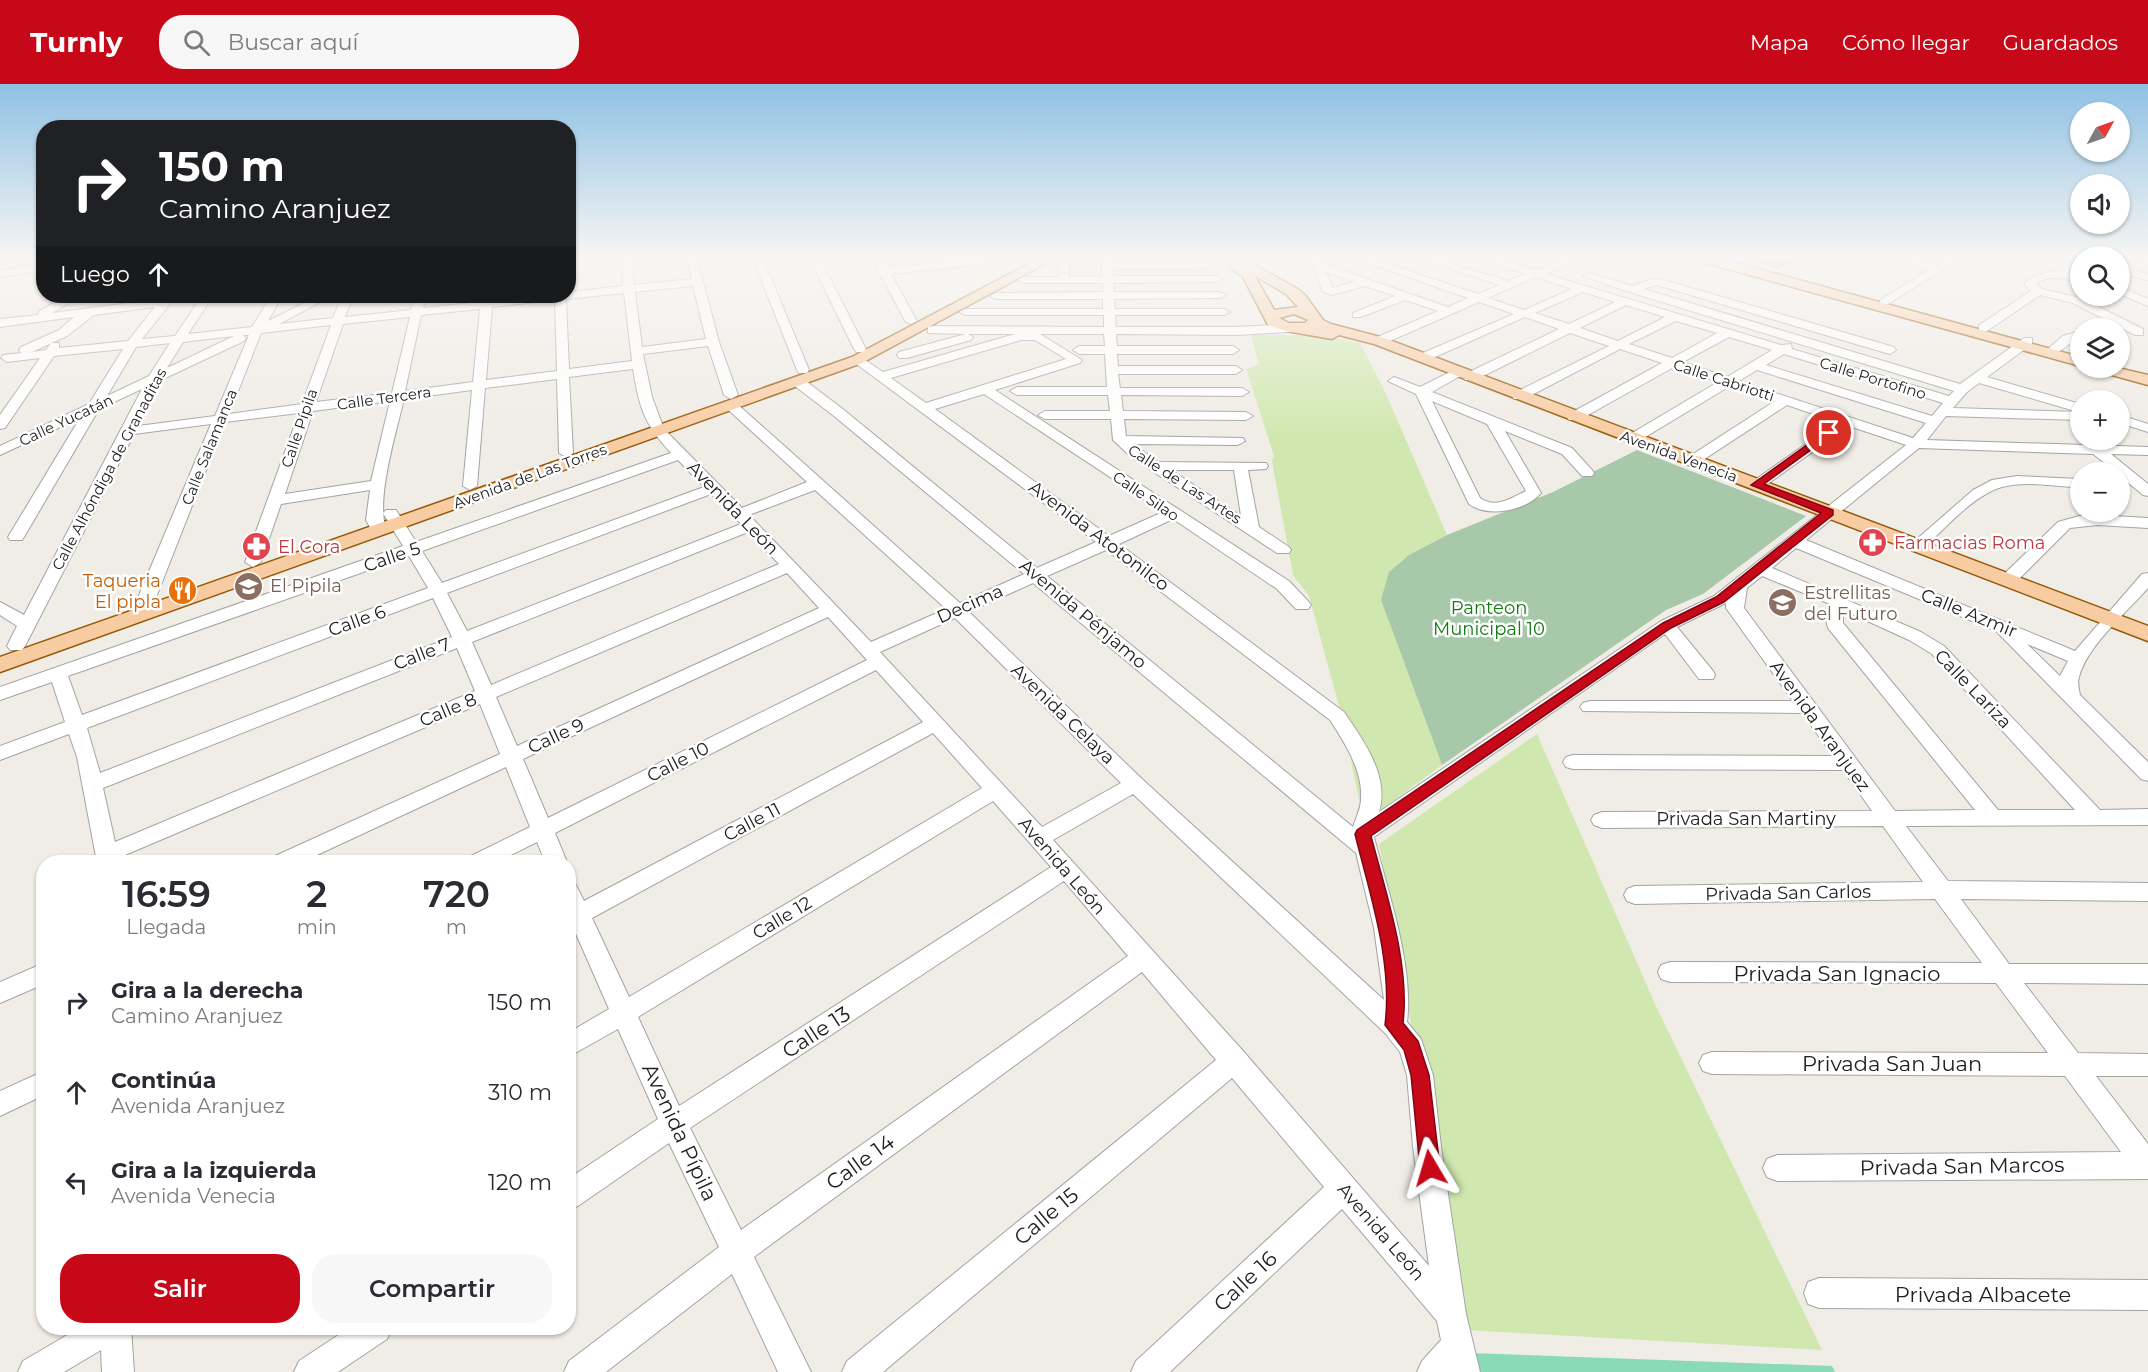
<!DOCTYPE html>
<html lang="es">
<head>
<meta charset="utf-8">
<style>
  body { margin:0; font-family:Montserrat,sans-serif; background:#f7f7f7; color:#2b2b33; height:100vh; display:flex; flex-direction:column; font-size:22px; white-space:nowrap }
  * { box-sizing:border-box; margin:0 }
  p { font-size:20px; color:#7c7c81 }
  .icon { flex:none; width:33px; height:33px; fill:none; stroke:currentColor; stroke-width:2; stroke-linecap:round; stroke-linejoin:round }
  .map { position:relative; flex:1; overflow:hidden }
  .sheet { position:absolute; left:36px; top:771px; width:540px; height:480px; display:flex; flex-direction:column; background:#fff; border-radius:24px; box-shadow:0 2px 4px #0004 }
  .sheet>* { flex:none }
  .guide { position:absolute; left:36px; top:36px; width:540px; height:183px; border-radius:24px; box-shadow:0 2px 4px #0004; background:#202124; color:#fff; overflow:hidden }
  .needle { width:39px; rotate:50deg }
  .tools { position:absolute; left:2070px; top:18px; display:grid; gap:12px }
  .tools a { display:grid; place-items:center; width:60px; height:60px; border-radius:50%; background:#fff; box-shadow:0 2px 4px #0004; font-size:30px }
  .pin { position:absolute; display:grid; place-items:center; width:51px; height:51px; color:#fff; margin:-26px; border:3px solid #fff; border-radius:50%; box-shadow:0 2px 6px #0007 }
  .me { position:absolute; width:66px; margin:-33px; rotate:353deg; stroke-linejoin:round; filter:drop-shadow(0 0 4px #0008) }
  .turn { display:flex; align-items:center; gap:21px; height:126px; padding:0 24px; font-size:27px }
  .turn .icon { width:78px; height:78px; stroke-width:2.5 }
  .turn b { display:block; font-size:42px; line-height:51px }
  .then { display:flex; align-items:center; height:57px; padding:0 24px; background:#0003; gap:12px; font-size:22px }
  .eta { display:flex; justify-content:space-evenly; align-items:center; height:102px; text-align:center }
  .eta b { font-size:36px; font-weight:600; line-height:42px }
  .action { display:flex; gap:12px; margin-top:auto; padding:12px 24px }
  .action a { flex:1; height:69px; border-radius:24px; background:#c70819; color:#fff; font-size:24px; font-weight:600; line-height:69px; text-align:center }
  .action a+a { background:#f7f7f7; color:#2b2b33 }
  ul { padding:0; list-style:none }
  li { display:flex; align-items:center; gap:18px; height:90px; padding:0 24px }
  li div { flex:1 }
  li b { display:block; font-size:22px }
  li em { font-style:normal }
  header { display:flex; align-items:center; gap:36px; box-sizing:border-box; height:84px; padding:0 30px; background:#c70819; color:#fff }
  header strong { font-size:28px }
  nav { display:flex; gap:33px; margin-inline-start:auto; font-size:21px }
  .search { width:420px; height:54px; background:#f7f7f7; display:flex; align-items:center; gap:15px; box-sizing:border-box; padding:0 21px; border-radius:24px; color:#7c7c81; font-size:22px }
  .map>svg:first-child { display:block }
  .grass { fill:#d0e8af }
  .cemetery { fill:#a8c8aa }
  .pitch { fill:#88dbb4 }
  .lines { fill:none; stroke-linecap:round; stroke-linejoin:round }
  .minor-casing { stroke:#a4a4a4; stroke-width:2 }
  .major-casing { stroke:#955906; stroke-width:3 }
  .minor { fill:#fff; fill-rule:evenodd }
  .major { fill:#f8cca3; fill-rule:evenodd }
  .wall { fill:#a9a19d }
  .shaded-wall { fill:#89837f }
  .route { fill:#c70819; stroke:#810510; stroke-width:1.5 }
  .labels { text-anchor:middle; dominant-baseline:central; stroke-width:5; stroke-linejoin:round; paint-order:stroke }
  .far-street-label { font-size:15px; fill:#202020; stroke:#fff }
  .street-label { font-size:18px; fill:#202020; stroke:#fff }
  .health-label { font-size:18px; fill:#be3a42; stroke:#fff; text-anchor:start }
  .food-label { font-size:18px; fill:#c56008; stroke:#fff; text-anchor:end }
  .education-label { font-size:18px; fill:#785e54; stroke:#fff; text-anchor:start }
  .park-label { font-size:18px; fill:#117b10; stroke:#fff }
  .near-street-label { font-size:21px; fill:#202020; stroke:#fff }
</style>
</head>
<body>
<header>
<strong>Turnly</strong>
<div class="search"><svg class="icon" aria-label="search" viewBox="0 0 24 24"><circle cx="10" cy="10" r="6"/><path d="M15 15l6 6"/></svg>Buscar aquí</div>
<nav><a>Mapa</a><a>Cómo llegar</a><a>Guardados</a></nav>
</header>
<div class="map">
<svg width="2148" height="1288" viewBox="0 0 2148 1288">
  <rect width="100%" height="100%" fill="#f0ece6"/>
  <g class="grass">
    <path d="M1251,251H1318L1360,259L1383,303L1447,451L1409,471L1381,516L1442,681L1364,738L1341,629L1309,512L1293,491L1272,377L1274,372L1246,285L1259,280Z"/>
    <path d="M1537,650L1655,920L1822,1266L1465,1246L1379,760Z"/>
  </g>
  <path class="cemetery" d="M1637,366L1806,432L1703,510L1666,526L1442,681L1381,516L1389,488L1409,471L1447,451L1553,408Z"/>
  <path class="pitch" d="M1470,1269L1832,1282L1835,1288H1476Z"/>
  <g class="lines">
    <defs>
      <g id="minor">
        <path d="M622,175H632L634,201L692,195L687,175H697L719,258L738,311L731,315L724,311L708,262L643,270L652,313L664,345L742,424L807,398L723,321L730,317L735,318L960,519L1024,490L834,332L792,300L791,297L792,294H802L844,326L1037,484L1096,458L851,276L853,273H861L883,288L1015,250H968L973,253L971,256L907,274H899L897,271L899,268L966,250L928,249V243L932,242L1104,243V231H965L959,228L965,225H1103V215H996L990,212L996,209L1103,208V199H1023L1018,196L1023,193H1059V175H1069V193L1102,192V175H1112V179H1216L1217,181L1212,184L1113,185V192H1217L1222,195L1217,198L1113,199L1114,208H1220L1226,211L1220,214L1114,215L1115,225H1224L1230,228L1224,231H1115L1116,243H1236L1290,240L1296,244L1290,248L1236,251L1116,250L1117,262H1233L1239,266L1233,270H1117L1118,282H1236L1242,286L1236,290H1118L1120,304H1242L1249,308L1242,312L1121,311L1123,327L1246,328L1253,332L1246,336L1124,335L1126,352L1243,354L1245,357L1238,361L1133,360L1158,378L1266,379L1268,382L1266,385L1248,386L1259,443L1289,463L1291,466L1289,469H1277L1131,373L1113,356L1111,335H1045L1038,331L1045,327H1110L1108,311H1017L1010,307L1017,303H1107L1105,270H1079L1073,266L1079,262H1105L1104,250H1040L1082,276L1080,279L995,306L1289,497L1308,517L1311,521L1308,525H1296L1277,505L1173,435L1119,460L1344,628C1363,656 1390,692 1379,728L1661,537L1714,512L1906,361L1849,342L1762,404H1752L1750,401L1752,398L1837,338L1787,321L1697,380H1687L1685,377L1687,374L1775,317L1730,302L1637,358H1627L1625,355L1627,352L1718,298L1674,283L1579,336H1569L1567,333L1569,330L1662,279L1620,265L1524,315H1514L1512,312L1514,309L1609,262L1570,249L1475,296H1465L1464,293L1465,290L1559,245L1525,233L1426,277H1418L1416,274L1418,271L1514,230L1479,218L1383,260H1375V254L1438,227L1405,216L1361,233H1353V229L1395,212L1365,202L1332,211L1323,208L1311,175H1321L1323,180L1448,223L1468,214L1356,175H1372L1478,210L1499,201L1421,175H1437L1508,197L1525,190L1482,175H1499L1535,186L1568,175H1584L1546,190L1781,261L1791,260L1792,265L1949,312L1954,307L1629,208L1583,192L1588,189L1633,202L1652,195H1660L1894,263L1896,266L1890,270L1886,269L1657,201L1644,205L1960,300L2024,254H2032V260L1987,293L2080,320V336L1946,332L1927,356L2148,363V371L2111,370L2148,400V412L2143,411L2120,392V388H2116L2093,370L1919,364L1806,456L2075,567L2142,490L2148,489V504C2127,528 2087,562 2079,593C2077,599 2079,605 2080,611L2148,678V697L2141,695L1996,547L1796,464L1772,484L1921,548L1944,562L2100,726L2148,725V741L1906,742L1948,797L2148,799V817L1961,815L2009,880H2148V900L2024,899L2078,969L2148,970V992H2096L2148,1060V1095L1777,1097L1767,1093L1763,1084L1767,1075L1777,1071L2121,1068L2065,992L1712,990L1703,987L1699,979L1703,971L1712,968L2048,969L1996,899L1670,898L1661,895L1658,888L1661,881L1670,878L1982,879L1935,815L1635,820L1627,817L1624,811L1627,805L1635,802L1923,798L1883,742L1602,744L1594,741L1591,736L1594,731L1602,728L1872,727L1843,686L1573,685L1566,683L1563,678L1566,673L1573,671L1833,672L1802,629L1583,627L1580,623L1583,619L1590,617H1793L1726,524V519L1677,543L1713,587L1715,591L1713,595H1699L1665,550L1374,753C1388,808 1414,882 1407,938L1421,955L1433,991L1441,1063L1466,1230L1480,1288H1417L1422,1277L1441,1256L1437,1237L1342,1125L1170,1288H1131L1136,1277L1324,1103L1232,994L883,1288H842L847,1277L1216,976L1142,888L754,1173L811,1288H778L732,1190L606,1288H564L569,1277L719,1163L669,1059L578,1122L568,1125V1095L658,1035L618,945L568,973V949L609,925L573,843L568,845V799L576,801L584,817L923,638L876,586L555,749L567,778H545L537,758L497,778H468L471,772L530,743L506,683L302,778H272L275,772L500,670L480,620L118,774L119,778H97L77,673L69,650L0,676V662L65,638L52,598L0,616V603L403,462L383,429L386,426H396L416,458L671,369C644,340 639,323 633,285L569,293L573,369L566,373L559,369L557,295L485,304L477,402L470,406L463,402L472,306L404,315C397,345 374,421 387,446L385,449H373L366,436L370,406L281,420L261,478L253,483L245,478L299,329L225,338L155,516L152,520H140L137,516L211,340L134,350L25,562L22,566H10L7,562L17,542L0,531V518L24,531L142,305L99,325L24,453L22,456H10L8,453L80,334L0,371V362L89,320L123,265L54,272L5,344L0,345V331L40,274L7,278L1,274L3,271L21,269L19,266L21,263L59,246L74,233L0,243V235L38,231L39,227L67,212H81L52,229L161,215L164,212H174L170,220L142,255L175,252L202,212H213L188,250L252,243L271,212H282L268,237L318,212H332L279,240L333,234L342,212H353L345,233L411,226L415,212H426L423,224L481,218L482,212H492V217L538,212H568V208L623,202ZM1326,188L1354,198L1333,204ZM1535,193L1572,205L1524,226L1488,214ZM693,202L706,255L642,263L635,208ZM1583,208L1615,218L1569,240L1535,229ZM624,209L632,277L569,285L566,215ZM555,216L557,287L486,296L492,223ZM1626,221L1665,233L1618,257L1580,244ZM155,223L128,257L59,264V259H51L46,266L32,268L67,252L94,231ZM480,225L473,298L405,307L421,231ZM410,233L392,309L316,318L343,240ZM1676,237L1717,249L1672,274L1629,260ZM331,241L302,320L229,330L261,249ZM243,251H249L215,332L138,342L159,297L244,257L246,254ZM234,252L167,284L183,258ZM1729,253L1772,266L1727,293L1683,278ZM1021,256H1035L1066,275L926,319L891,294ZM170,259L149,292L107,312L136,263ZM1784,270L1943,319L1932,332L1766,281ZM1757,286L1926,339L1913,354L1739,297ZM1979,299L2075,327L2080,328L1953,324L1967,308ZM984,310L1163,428L1109,452L935,325ZM390,317L371,397L285,410L313,327ZM678,376L704,403L442,499L422,467ZM1171,386H1234L1241,432ZM815,406L946,525L871,558L749,431ZM711,410L741,440L467,547L447,509ZM748,448L779,480L491,601L472,558ZM1106,466L1330,636C1345,659 1363,687 1361,715C1361,724 1356,734 1353,743L1047,492ZM409,472L428,504L82,631L68,592ZM787,489L819,524L517,662L496,613ZM1762,492L1830,520L1824,528L1828,544L1975,726L1895,727L1744,524L1747,504ZM1033,499L1356,769L1374,844L1384,916L1142,695L969,528ZM433,514L452,553L100,689L87,644ZM1843,526L1909,556L1932,570L2075,726H1998L1843,539ZM828,533L867,576L548,734L523,675ZM955,534L1121,699L1042,743L880,568ZM2027,560L2068,577L2060,592ZM457,564L475,607L115,758L103,704ZM933,649L982,704L629,913L592,834ZM1133,710L1385,949L1400,968L1407,991L1413,1063L1429,1182L1244,968L1053,756ZM993,717L1051,783L679,1022L638,933ZM1064,797L1128,872L741,1146L690,1044Z"/>
        <path d="M753,175H763L809,286L807,289H799L797,286Z"/>
        <path d="M810,175H820L866,265L864,268H856L854,265Z"/>
        <path d="M970,175H1008L1003,178L891,190L917,237L911,240L905,237L874,178L883,176L887,183Z"/>
        <path d="M1895,175H1913L1937,181L1946,175H1959L1888,220H1880V216L1929,186Z"/>
        <path d="M2071,175H2080V178L2067,189L2080,192V198C2064,195 2051,189 2036,200L2042,205L2081,214L2143,245V251H2135L2073,219L2040,211L1987,247H1979V241L2031,207L2024,200C2033,190 2042,190 2055,187C2060,185 2066,179 2071,175Z"/>
        <path d="M44,180V186L0,193V187Z"/>
        <path d="M2120,183L2148,190V196L2120,189Z"/>
        <path d="M2120,203L2148,215V222L2120,210Z"/>
        <path d="M2080,247V255C2068,258 2061,269 2049,273L2043,269L2063,252Z"/>
        <path d="M1458,284L1462,285L1464,288L1462,291L1432,308L1572,364L1592,386L1594,389L1592,392H1582L1562,370L1505,347L1541,409C1526,427 1488,434 1469,420L1416,310L1388,297L1394,293L1420,303ZM1432,317L1487,340L1526,407C1511,414 1496,425 1480,414Z"/>
        <path d="M2120,331L2148,340V348L2120,339Z"/>
        <path d="M2017,392L2080,395V403C2055,403 2027,396 2002,403C1975,410 1943,446 1923,465L1917,467L1909,462L1973,406L1992,396Z"/>
        <path d="M2097,431L2148,434V444L2097,441L2070,444L2014,500H2002L2000,496L2002,492L2058,438L2079,432Z"/>
        <path d="M44,879V900L0,919V898Z"/>
        <path d="M44,987V1011L0,1032V1007Z"/>
        <path d="M1819,1194L2148,1196V1226L1819,1224L1808,1220L1804,1209L1808,1198Z"/>
        <path d="M79,1244H131L134,1288H102L101,1266L64,1288H18L23,1277Z"/>
        <path d="M349,1244H392L387,1255L338,1288H294L299,1277Z"/>
      </g>
      <g id="major">
        <path d="M1038,175H1054L862,279L0,588V573L852,273Z"/>
        <path d="M1228,175H1244L1296,204L1305,211L1323,236L1331,240L1384,254L2148,542V557L1374,260L1339,251L1332,255L1286,247L1268,241L1243,193L1229,183L1233,180ZM1255,192L1286,210L1298,223L1274,226ZM1294,230L1308,236L1305,239H1289L1279,234Z"/>
        <path d="M1701,175H1722L2080,273V282L1702,178Z"/>
        <path d="M2094,284H2118L2148,291V301L2097,287Z"/>
      </g>
    </defs>
    <use href="#minor" class="minor-casing"/>
    <use href="#major" class="major-casing"/>
    <use href="#minor" class="minor"/>
    <use href="#major" class="major"/>
  </g>
  <path class="wall" d="M1744,175H1797L1778,185Z"/>
  <path class="shaded-wall" d="M1782,175H1797L1778,185Z"/>
  <linearGradient id="sky" x2="0" y2="1"><stop stop-color="#8fc1e3"/><stop offset="0.49" stop-color="#f8f6f4"/><stop offset="1" stop-color="#f8f6f4" stop-opacity="0"/></linearGradient>
  <rect width="2148" height="355" fill="url(#sky)"/>
  <path class="route" d="M1826,347L1834,349L1764,400L1833,426V431L1724,518L1671,544L1371,752C1386,810 1410,879 1403,939L1418,957L1429,991L1440,1084L1437,1090L1430,1093L1423,1090L1420,1084L1411,991L1404,966L1385,941C1393,878 1370,811 1355,750L1357,746L1663,539L1716,513L1821,429L1751,401Z"/>
  <defs>
    <symbol id="pharmacy-disc" viewBox="-11 -11 22 22"><circle r="9.5" fill="#e0444e" stroke="#fff"/><path d="M-2-6h4v4h4v4h-4v4h-4v-4h-4v-4h4Z" fill="#fff"/></symbol>
    <symbol id="school-disc" viewBox="-11 -11 22 22"><circle r="9.5" fill="#8d6e63" stroke="#fff"/><path d="M0-5L7-2L0 1L-7-2ZM-4 1L0 2.5L4 1V4Q0 6-4 4Z" fill="#fff"/></symbol>
    <symbol id="restaurant-disc" viewBox="-11 -11 22 22"><circle r="9.5" fill="#e8710a" stroke="#fff"/><path d="M-5-6h1v4h1v-4h1v4h1v-4h1v5L-1.5 .5V6h-2V.5L-5-1ZM5-6V6H3V1.5H1.5Q1.5-4 5-6Z" fill="#fff"/></symbol>
  </defs>
  <g fill-rule="evenodd">
    <use href="#pharmacy-disc" x="1856" y="442" width="33" height="33"/>
    <use href="#pharmacy-disc" x="240" y="446" width="33" height="33"/>
    <use href="#school-disc" x="232" y="486" width="33" height="33"/>
    <use href="#restaurant-disc" x="166" y="490" width="33" height="33"/>
    <use href="#school-disc" x="1766" y="502" width="33" height="33"/>
  </g>
  <g class="labels">
    <g class="far-street-label">
      <text transform="translate(1873 294) rotate(17)">Calle Portofino</text>
      <text transform="translate(1724 296) rotate(18)">Calle Cabriotti</text>
      <text transform="translate(384 314) rotate(-8)">Calle Tercera</text>
      <text transform="translate(66 336) rotate(-25)">Calle Yucatán</text>
      <text transform="translate(299 344) rotate(-71)">Calle Pípila</text>
      <text transform="translate(209 363) rotate(-68)">Calle Salamanca</text>
      <text transform="translate(1679 372) rotate(20)">Avenida Venecia</text>
      <text transform="translate(109 385) rotate(-62)">Calle Alhóndiga de Granaditas</text>
      <text transform="translate(530 392) rotate(-20)">Avenida de Las Torres</text>
      <text transform="translate(1185 400) rotate(33)">Calle de Las Artes</text>
      <text transform="translate(1146 412) rotate(34)">Calle Silao</text>
    </g>
    <g class="street-label">
      <text transform="translate(733 424) rotate(46)">Avenida León</text>
      <text transform="translate(1099 452) rotate(37)">Avenida Atotonilco</text>
      <text transform="translate(392 473) rotate(-19)">Calle 5</text>
      <text transform="translate(970 520) rotate(-24)">Decima</text>
      <text transform="translate(1969 529) rotate(22)">Calle Azmir</text>
      <text transform="translate(1083 530) rotate(40)">Avenida Pénjamo</text>
      <text transform="translate(357 537) rotate(-20)">Calle 6</text>
      <text transform="translate(422 570) rotate(-21)">Calle 7</text>
      <text transform="translate(1973 605) rotate(46)">Calle Lariza</text>
      <text transform="translate(448 626) rotate(-23)">Calle 8</text>
      <text transform="translate(1063 630) rotate(44)">Avenida Celaya</text>
      <text transform="translate(1820 642) rotate(54)">Avenida Aranjuez</text>
      <text transform="translate(556 652) rotate(-25)">Calle 9</text>
      <text transform="translate(678 678) rotate(-27)">Calle 10</text>
      <text x="1746" y="735">Privada San Martiny</text>
      <text transform="translate(752 738) rotate(-28)">Calle 11</text>
      <text transform="translate(1062 782) rotate(49)">Avenida León</text>
      <text transform="translate(1788 809) rotate(-1)">Privada San Carlos</text>
      <text transform="translate(782 834) rotate(-31)">Calle 12</text>
      <text transform="translate(1381 1148) rotate(49)">Avenida León</text>
    </g>
    <g class="health-label">
      <text x="1894" y="459">Farmacias Roma</text>
      <text x="278" y="463">El Cora</text>
    </g>
    <g class="food-label">
      <text x="161" y="497">Taqueria<tspan x="161" dy="21">El pipla</tspan></text>
    </g>
    <g class="education-label">
      <text x="270" y="502">El Pipila</text>
      <text x="1804" y="509">Estrellitas<tspan x="1804" dy="21">del Futuro</tspan></text>
    </g>
    <g class="park-label">
      <text x="1489" y="524">Panteon<tspan x="1489" dy="21">Municipal 10</tspan></text>
    </g>
    <g class="near-street-label">
      <text x="1837" y="889">Privada San Ignacio</text>
      <text transform="translate(816 948) rotate(-33)">Calle 13</text>
      <text x="1892" y="979">Privada San Juan</text>
      <text transform="translate(680 1048) rotate(65)">Avenida Pípila</text>
      <text transform="translate(860 1078) rotate(-36)">Calle 14</text>
      <text transform="translate(1962 1082) rotate(-1)">Privada San Marcos</text>
      <text transform="translate(1046 1132) rotate(-40)">Calle 15</text>
      <text transform="translate(1245 1197) rotate(-43)">Calle 16</text>
      <text x="1983" y="1210">Privada Albacete</text>
    </g>
  </g>
</svg>
<div class="tools">
<a><svg class="needle" viewBox="-14 -14 28 28"><path d="M0-13l5 13h-10z" fill="#e53935"/><path d="M0 13l5-13h-10z" fill="#7c7c81"/></svg></a>
<a><svg class="icon" aria-label="sound" viewBox="0 0 24 24"><path d="M4 9h4l5-4v14l-5-4H4zM17 9q2 3 0 6"/></svg></a>
<a><svg class="icon" aria-label="search" viewBox="0 0 24 24"><circle cx="10" cy="10" r="6"/><path d="M15 15l6 6"/></svg></a>
<a><svg class="icon" aria-label="layers" viewBox="0 0 24 24"><path d="M12 4l9 5-9 5-9-5zM3 14l9 5 9-5"/></svg></a>
<a>+</a>
<a>−</a>
</div>
<div class="pin" style="left:1829px;top:349px;background:#d93025"><svg class="icon" aria-label="arrive" viewBox="0 0 24 24"><path d="M6 21V4h12l-3 4 3 4H6"/></svg></div>
<svg class="me" style="left:1430px;top:1084px" viewBox="-20 -20 40 40"><path d="M0-17L14 15 0 8-14 15z" fill="#c70819" stroke="#fff" stroke-width="4"/></svg>
<div class="guide">
<div class="turn"><svg class="icon" aria-label="right" viewBox="0 0 24 24"><path d="M7 20v-9h11M14 6l5 5-5 5"/></svg><div><b>150 m</b>Camino Aranjuez</div></div>
<div class="then">Luego<svg class="icon" aria-label="ahead" viewBox="0 0 24 24"><path d="M12 20V5M6 11l6-6 6 6"/></svg></div>
</div>
<section class="sheet">
<div class="eta">
<div><b>16:59</b><p>Llegada</p></div>
<div><b>2</b><p>min</p></div>
<div><b>720</b><p>m</p></div>
</div>
<ul>
<li><svg class="icon" aria-label="right" viewBox="0 0 24 24"><path d="M7 20v-9h11M14 6l5 5-5 5"/></svg><div><b>Gira a la derecha</b><p>Camino Aranjuez</p></div><em>150 m</em></li>
<li><svg class="icon" aria-label="ahead" viewBox="0 0 24 24"><path d="M12 20V5M6 11l6-6 6 6"/></svg><div><b>Continúa</b><p>Avenida Aranjuez</p></div><em>310 m</em></li>
<li><svg class="icon" aria-label="left" viewBox="0 0 24 24"><path d="M17 20v-9H6M10 6l-5 5 5 5"/></svg><div><b>Gira a la izquierda</b><p>Avenida Venecia</p></div><em>120 m</em></li>
</ul>
<div class="action"><a>Salir</a><a>Compartir</a></div>
</section>
</div>
</body>
</html>
